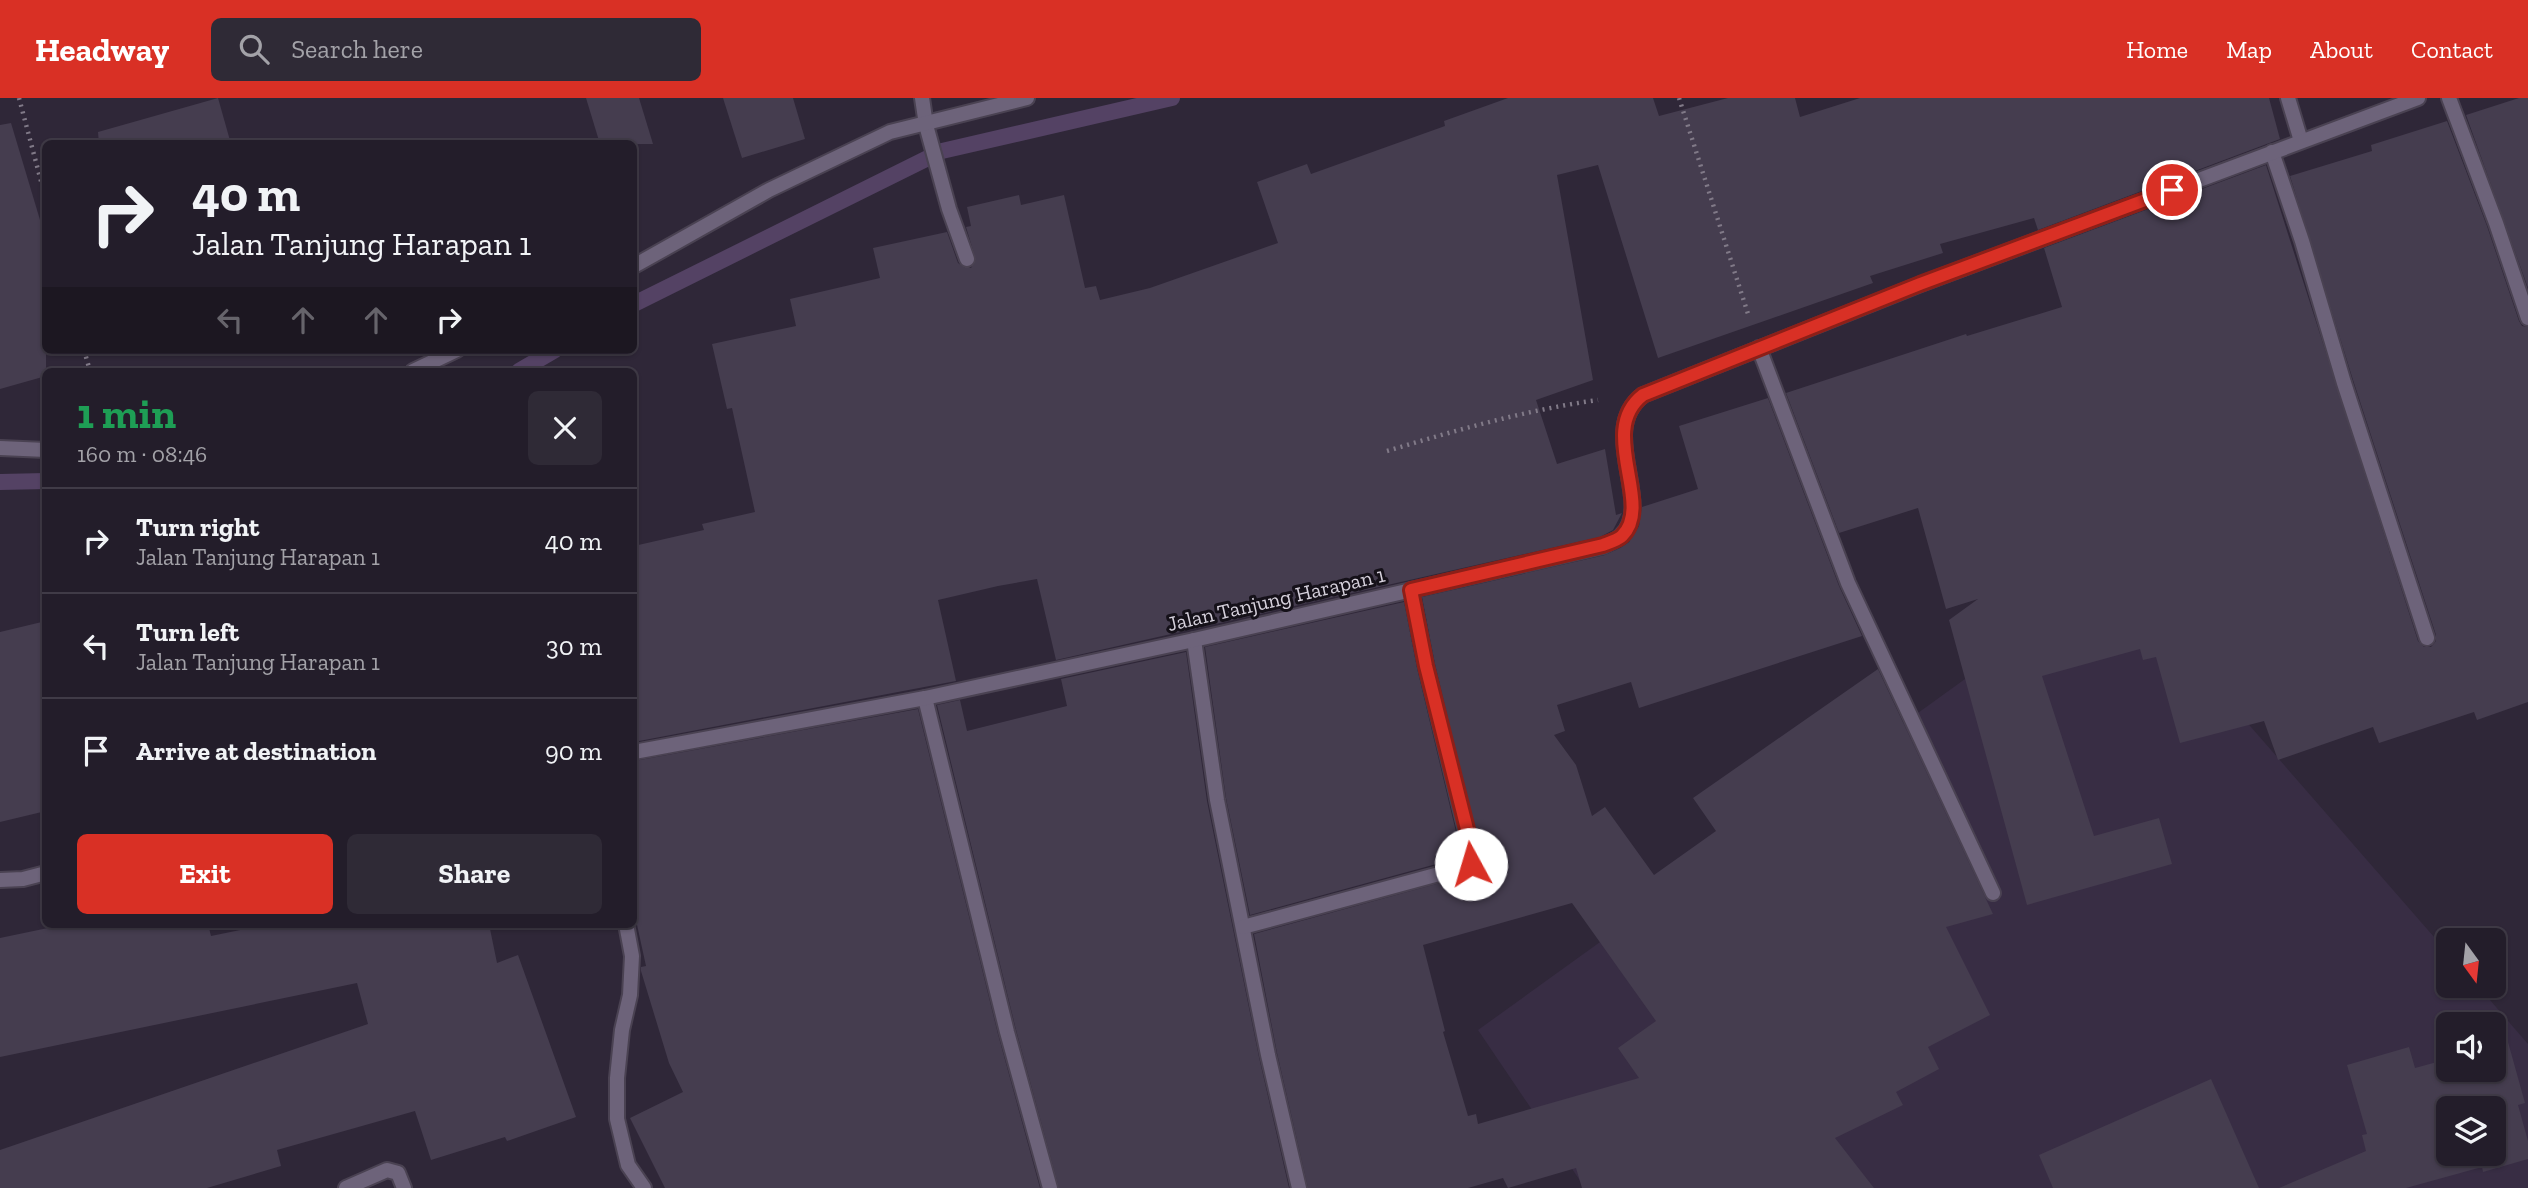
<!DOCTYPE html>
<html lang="en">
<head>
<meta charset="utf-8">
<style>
  body { margin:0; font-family:"Zilla Slab",serif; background:#2f2a36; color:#f1f3f6; height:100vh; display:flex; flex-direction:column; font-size:26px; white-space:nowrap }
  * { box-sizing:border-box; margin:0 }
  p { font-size:23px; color:#a3a2a8 }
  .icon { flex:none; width:38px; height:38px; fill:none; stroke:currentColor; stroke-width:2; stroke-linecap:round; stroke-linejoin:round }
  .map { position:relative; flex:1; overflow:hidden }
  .sheet { position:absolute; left:42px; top:270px; width:595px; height:560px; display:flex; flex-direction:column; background:#231d2a; border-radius:10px; box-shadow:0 2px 5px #0004,0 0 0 2px #403b47 }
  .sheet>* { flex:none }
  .hud { position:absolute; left:42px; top:42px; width:595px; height:214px; border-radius:10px; box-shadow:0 2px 5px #0004,0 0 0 2px #403b47; background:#231d2a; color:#f1f3f6; overflow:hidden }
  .needle { width:46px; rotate:165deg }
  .tools { position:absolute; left:2436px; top:830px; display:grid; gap:14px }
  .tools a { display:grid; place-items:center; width:70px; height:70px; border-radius:10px; background:#231d2a; box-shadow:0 2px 5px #0004,0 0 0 2px #403b47; font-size:35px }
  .pin { position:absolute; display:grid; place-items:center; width:60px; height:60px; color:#fff; margin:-30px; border:4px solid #fff; border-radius:50%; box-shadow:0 2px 7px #0007 }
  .me { position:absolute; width:77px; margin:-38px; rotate:354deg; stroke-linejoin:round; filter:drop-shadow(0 0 5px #0008) }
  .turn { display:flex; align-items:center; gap:24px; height:147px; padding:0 35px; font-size:32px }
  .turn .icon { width:91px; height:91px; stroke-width:2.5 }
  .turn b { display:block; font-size:49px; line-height:60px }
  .lanes { display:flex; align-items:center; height:66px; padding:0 35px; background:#0003; justify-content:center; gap:35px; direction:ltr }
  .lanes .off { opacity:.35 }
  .round { display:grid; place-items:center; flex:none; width:74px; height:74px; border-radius:10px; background:#2f2a36 }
  .head { display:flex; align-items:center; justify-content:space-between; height:119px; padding:0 35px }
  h1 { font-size:42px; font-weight:700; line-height:52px; color:#1e9e55 }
  .primary-button { display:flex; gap:14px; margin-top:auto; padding:14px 35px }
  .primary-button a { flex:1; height:80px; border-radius:10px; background:#d93025; color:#fff; font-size:28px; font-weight:700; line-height:80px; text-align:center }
  .primary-button a+a { background:#2f2a36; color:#f1f3f6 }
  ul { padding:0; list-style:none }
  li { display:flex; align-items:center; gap:21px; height:105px; padding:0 35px; border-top:2px solid #403b47 }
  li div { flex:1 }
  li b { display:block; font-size:26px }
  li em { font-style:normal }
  header { display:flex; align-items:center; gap:42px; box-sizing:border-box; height:98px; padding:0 35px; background:#d93025; color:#fff }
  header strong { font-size:33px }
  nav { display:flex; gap:38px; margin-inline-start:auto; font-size:24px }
  .search { width:490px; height:63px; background:#2f2a36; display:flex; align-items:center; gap:18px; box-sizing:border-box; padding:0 24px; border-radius:10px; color:#a3a2a8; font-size:26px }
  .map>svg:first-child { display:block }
  .built { fill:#382d44; fill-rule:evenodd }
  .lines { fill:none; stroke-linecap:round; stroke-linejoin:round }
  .stream { stroke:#544264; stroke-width:16 }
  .building { fill:#453d4f; fill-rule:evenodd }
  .street-casing { stroke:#4a4252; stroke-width:18 }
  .path { stroke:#817a88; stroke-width:4.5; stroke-dasharray:2 5; stroke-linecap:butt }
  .street { stroke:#6d637a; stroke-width:14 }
  .route-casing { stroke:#8d1f18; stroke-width:18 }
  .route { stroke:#d93025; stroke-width:12 }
  .labels { text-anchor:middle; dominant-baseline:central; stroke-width:6; stroke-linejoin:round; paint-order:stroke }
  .street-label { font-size:21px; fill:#d6d1dc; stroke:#151119 }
</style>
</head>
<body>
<header>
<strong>Headway</strong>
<div class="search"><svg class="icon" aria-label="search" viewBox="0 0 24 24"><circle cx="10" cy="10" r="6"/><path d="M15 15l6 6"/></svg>Search here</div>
<nav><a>Home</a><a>Map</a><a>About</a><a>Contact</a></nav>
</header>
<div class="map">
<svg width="2528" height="1090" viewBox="0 0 2528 1090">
  <rect width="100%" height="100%" fill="#2f2738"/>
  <path class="built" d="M2115,473L2448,855V887H2477L2528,946V1090H1585L1478,932ZM2448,926H2494V971H2448ZM2448,1010H2494V1055H2448Z"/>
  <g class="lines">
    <g class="stream">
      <path d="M634,206L942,53L1172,0"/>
      <path d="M519,273L555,252"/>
      <path d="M0,384L46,383"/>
    </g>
  </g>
  <g class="building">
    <path d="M218,0L231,46H99L98,34Z"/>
    <path d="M586,0H639L653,46H600Z"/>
    <path d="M723,0H793L805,41L742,60Z"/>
    <path d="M1508,0H1653L1659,18L1728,0H1795L1800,19L1860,0H2269L2280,41L2038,132L2034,120L1940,146L1943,155L1870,178L1873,185L1658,260L1598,67L1557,77L1593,282L1536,302L1557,366L1605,351L1616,417L1622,415L1613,432L1600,439L1056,562L1037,481L998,488L938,502L956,583L634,644V448L704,432L702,426L755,414L732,310L727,311L712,246L796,228L790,201L880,180L873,150L947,134L958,165L965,170H971L976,162L966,129L971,128L967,109L1019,97L1021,107L1064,97L1085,190L1096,188L1100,202L1150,190L1278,145L1257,84L1307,66L1311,76L1445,28L1444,23Z"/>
    <path d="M2519,0H2528V190L2466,17Z"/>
    <path d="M2447,23L2487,128L2519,223L2522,228L2528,229V604L2477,622L2474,614L2379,645L2373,629L2278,662L2264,623L2180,645L2156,559L2143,562L2140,551L2042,578L2094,738L2159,720L2172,766L2027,807L1949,522L1978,501L1946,511L1918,410L1839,435L1786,295L1966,236L1967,238L2062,209L2044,150L2266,67L2418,543L2424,549H2431L2436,543V537L2353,282L2290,78L2372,53L2371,47Z"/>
    <path d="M11,25L46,142V278L0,291V27Z"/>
    <path d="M1768,300L1839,488L1862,538L1639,610L1631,584L1557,607L1565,633L1554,637L1576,667L1592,718L1605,709L1654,777L1716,733L1693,700L1878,571L1993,816L1946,829L1990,917L1928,949L1939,971L1896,994L1903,1007L1835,1040L1874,1090H1582L1576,1070L1508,1090L1503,1080L1468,1090H1308L1277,955L1254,836L1469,777L1482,764L1435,566L1422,499L1605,457L1620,450L1629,444L1639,428L1642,409L1698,391L1679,328ZM1572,805L1656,923L1618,950L1639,980L1478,1026L1476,1016L1468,1018L1443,934L1445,933L1423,847Z"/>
    <path d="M1404,504L1417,570L1462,759L1250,817L1226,700L1205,549Z"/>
    <path d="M46,523V713L0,724V534Z"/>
    <path d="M1186,554L1207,703L1259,959L1289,1090H1059L1016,932L937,607L960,602L967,633L1067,608L1061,581Z"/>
    <path d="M918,611L998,936L1040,1090H665L630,1020L683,994L669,965L641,873V869L646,868L634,813V663Z"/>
    <path d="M67,826H208L211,838L270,826H489L497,865L518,857L576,1019L507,1043L505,1039L431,1062L415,1013L277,1052L281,1068L207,1090H0V1052L368,926L357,885L0,959V840Z"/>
    <path d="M2508,944L2525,1005L2518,1007L2528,1043V1061L2483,1074L2482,1069L2406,1090H2279L2366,1053L2362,1037L2367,1036L2347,967L2409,949L2415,970L2448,961V971H2494V948ZM2448,1010H2494V1055H2448Z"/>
    <path d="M2211,981L2259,1090H2053L2039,1057Z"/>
  </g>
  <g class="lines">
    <defs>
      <g id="street">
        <path d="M922,0L926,27L949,111L967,161"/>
        <path d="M2288,0L2301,43"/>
        <path d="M2449,0L2496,125L2528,220"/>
        <path d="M2272,54L2302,143L2344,285L2427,540"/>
        <path d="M634,168L769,92L890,34L1027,0"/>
        <path d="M1759,250L1848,485L1993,795"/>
        <path d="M413,273L457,252"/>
        <path d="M0,350L46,352"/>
        <path d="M1194,542L1217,702L1268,957L1299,1090"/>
        <path d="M925,600L1007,934L1050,1090"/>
        <path d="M634,654L925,600L1194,542L1603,448C1608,445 1618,442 1622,437C1655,405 1596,333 1643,297L1921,186L2418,0"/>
        <path d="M0,782L23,781L46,775"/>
        <path d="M626,826L632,858L630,897L622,932L617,980V1021L628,1067L644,1090"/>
        <path d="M1243,829L1439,776L1466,768L1473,762L1426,568L1411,492"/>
        <path d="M346,1090L387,1072L398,1075L404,1090"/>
      </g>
    </defs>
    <use href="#street" class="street-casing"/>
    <g class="path">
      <path d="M19,0L46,102"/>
      <path d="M1679,0L1749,219"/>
      <path d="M84,252L90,273"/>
      <path d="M1387,353C1457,332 1526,312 1598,302"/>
    </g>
    <use href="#street" class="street"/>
  </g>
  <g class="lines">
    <defs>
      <path id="route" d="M1471,766L1473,762L1471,747L1426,568L1411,492L1603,447C1608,445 1618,442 1622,438C1655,406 1596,333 1643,297L1920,186L2172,92"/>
    </defs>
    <use href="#route" class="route-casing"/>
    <use href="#route" class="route"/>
  </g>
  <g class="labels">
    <g class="street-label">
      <text transform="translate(1276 501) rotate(-13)">Jalan Tanjung Harapan 1</text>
    </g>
  </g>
</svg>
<div class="tools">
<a><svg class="needle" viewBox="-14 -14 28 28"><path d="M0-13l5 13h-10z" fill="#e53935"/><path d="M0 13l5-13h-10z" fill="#a3a2a8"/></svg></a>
<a><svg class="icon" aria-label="sound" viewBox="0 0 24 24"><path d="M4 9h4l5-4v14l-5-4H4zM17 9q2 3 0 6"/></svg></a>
<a><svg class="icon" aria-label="layers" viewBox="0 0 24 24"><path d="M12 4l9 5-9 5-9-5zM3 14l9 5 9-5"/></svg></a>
</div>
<div class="pin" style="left:2172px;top:92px;background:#d93025"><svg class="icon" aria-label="arrive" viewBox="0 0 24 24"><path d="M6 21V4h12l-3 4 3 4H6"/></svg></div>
<svg class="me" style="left:1471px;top:766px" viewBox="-20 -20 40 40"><circle r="19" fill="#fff"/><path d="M0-13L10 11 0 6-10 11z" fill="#d93025"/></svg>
<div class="hud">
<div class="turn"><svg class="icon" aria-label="right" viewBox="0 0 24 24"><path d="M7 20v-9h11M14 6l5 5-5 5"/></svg><div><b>40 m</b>Jalan Tanjung Harapan 1</div></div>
<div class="lanes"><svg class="icon off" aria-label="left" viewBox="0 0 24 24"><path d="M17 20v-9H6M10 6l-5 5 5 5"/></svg><svg class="icon off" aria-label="ahead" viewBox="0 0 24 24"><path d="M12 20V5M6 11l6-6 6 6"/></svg><svg class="icon off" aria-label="ahead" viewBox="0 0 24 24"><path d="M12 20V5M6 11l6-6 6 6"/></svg><svg class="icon" aria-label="right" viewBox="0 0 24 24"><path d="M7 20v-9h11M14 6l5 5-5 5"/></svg></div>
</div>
<section class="sheet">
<div class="head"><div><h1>1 min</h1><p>160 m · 08:46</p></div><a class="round"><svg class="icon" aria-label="close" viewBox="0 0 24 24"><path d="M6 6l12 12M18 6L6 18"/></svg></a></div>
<ul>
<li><svg class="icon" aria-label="right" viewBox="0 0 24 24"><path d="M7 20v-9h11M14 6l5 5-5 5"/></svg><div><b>Turn right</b><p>Jalan Tanjung Harapan 1</p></div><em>40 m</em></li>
<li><svg class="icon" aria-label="left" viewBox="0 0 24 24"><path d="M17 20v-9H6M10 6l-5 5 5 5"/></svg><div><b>Turn left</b><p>Jalan Tanjung Harapan 1</p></div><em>30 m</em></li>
<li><svg class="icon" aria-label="arrive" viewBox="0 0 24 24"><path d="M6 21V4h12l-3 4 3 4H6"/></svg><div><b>Arrive at destination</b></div><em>90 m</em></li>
</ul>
<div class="primary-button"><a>Exit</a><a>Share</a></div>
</section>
</div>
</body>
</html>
